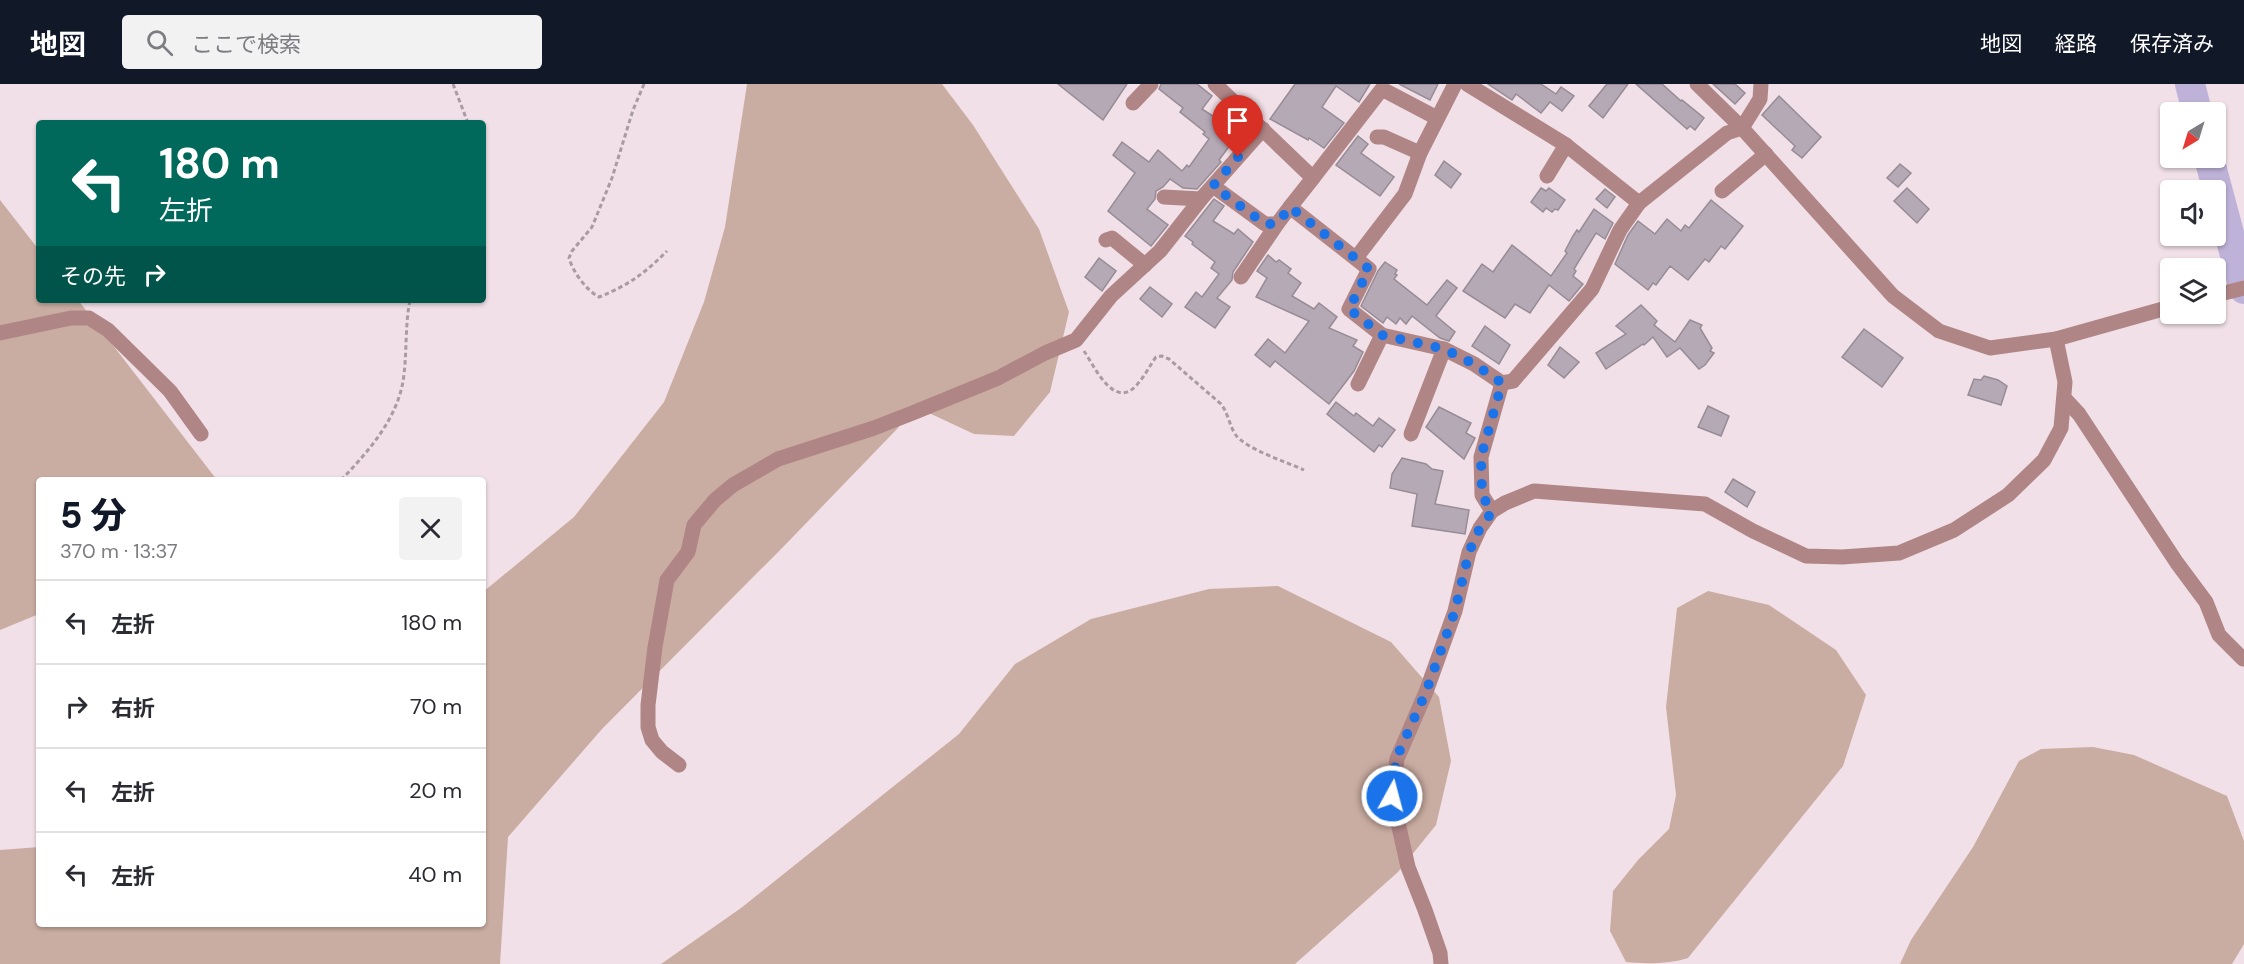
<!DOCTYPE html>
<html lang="ja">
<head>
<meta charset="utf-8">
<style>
  body { margin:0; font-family:"DM Sans","Noto Sans JP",sans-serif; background:#f2f2f3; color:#2b2b33; height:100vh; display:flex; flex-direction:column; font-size:22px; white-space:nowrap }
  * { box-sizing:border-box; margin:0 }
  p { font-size:20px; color:#7c7c81 }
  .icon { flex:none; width:33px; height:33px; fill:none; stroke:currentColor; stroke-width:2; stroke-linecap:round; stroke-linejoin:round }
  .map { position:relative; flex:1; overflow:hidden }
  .side { position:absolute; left:36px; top:393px; width:450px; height:450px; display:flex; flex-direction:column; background:#fff; border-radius:6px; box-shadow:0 2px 4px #0004 }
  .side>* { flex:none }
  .hud { position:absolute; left:36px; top:36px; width:450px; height:183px; border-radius:6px; box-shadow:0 2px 4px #0004; background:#00695c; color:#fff; overflow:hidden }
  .needle { width:39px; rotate:218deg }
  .fabs { position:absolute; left:2160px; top:18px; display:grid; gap:12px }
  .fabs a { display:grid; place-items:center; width:66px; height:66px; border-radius:6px; background:#fff; box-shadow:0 2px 4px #0004; font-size:30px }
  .pin { position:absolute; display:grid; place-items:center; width:51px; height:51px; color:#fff; margin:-62px -26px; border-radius:50% 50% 50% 0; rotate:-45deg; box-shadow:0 0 6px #0007 }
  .pin .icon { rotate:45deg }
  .me { position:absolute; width:66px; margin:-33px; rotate:7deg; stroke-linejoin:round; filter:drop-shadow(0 0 4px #0008) }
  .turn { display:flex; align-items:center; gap:21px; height:126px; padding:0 24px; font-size:27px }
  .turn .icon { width:78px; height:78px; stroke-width:2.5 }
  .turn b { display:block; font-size:42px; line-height:51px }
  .then { display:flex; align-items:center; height:57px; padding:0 24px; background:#0003; gap:12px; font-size:22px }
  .round { display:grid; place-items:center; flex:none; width:63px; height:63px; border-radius:6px; background:#f2f2f3 }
  .overview { display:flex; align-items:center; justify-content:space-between; height:102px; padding:0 24px }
  h1 { font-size:36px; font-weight:800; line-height:45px; color:#111827 }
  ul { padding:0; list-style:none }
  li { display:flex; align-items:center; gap:18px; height:84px; padding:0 24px; border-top:2px solid #e1e1e2 }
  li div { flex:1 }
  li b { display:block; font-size:22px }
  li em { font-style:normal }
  header { display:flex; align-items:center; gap:36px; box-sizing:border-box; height:84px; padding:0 30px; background:#111827; color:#fff }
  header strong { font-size:28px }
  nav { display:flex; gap:33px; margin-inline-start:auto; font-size:21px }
  .search { width:420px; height:54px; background:#f2f2f3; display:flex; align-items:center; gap:15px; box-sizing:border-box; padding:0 21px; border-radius:6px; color:#7c7c81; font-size:22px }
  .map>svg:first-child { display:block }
  .green { fill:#caada2 }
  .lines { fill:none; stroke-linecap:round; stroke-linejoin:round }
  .river { stroke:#bfb2d9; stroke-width:30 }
  .building { fill:#b5a9b5; stroke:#978b96; stroke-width:1.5 }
  .path { stroke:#a89ca1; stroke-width:3; stroke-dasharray:4.5 3; stroke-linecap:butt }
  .minor { stroke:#b08586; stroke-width:15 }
  .route { stroke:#1a73e8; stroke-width:10; stroke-dasharray:0 18 }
</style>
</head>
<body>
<header>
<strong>地図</strong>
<div class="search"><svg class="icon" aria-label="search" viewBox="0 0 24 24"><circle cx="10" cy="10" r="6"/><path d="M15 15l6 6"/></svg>ここで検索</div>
<nav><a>地図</a><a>経路</a><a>保存済み</a></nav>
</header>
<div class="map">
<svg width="2244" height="880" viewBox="0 0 2244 880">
  <rect width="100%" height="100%" fill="#f1e0e7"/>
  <g class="green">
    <path d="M747,0H942L973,41L1039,145L1069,228L1050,308L1014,352L974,350L914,322L897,345L786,460L602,645L508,753L500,880H0V766L39,763V840H483V508L574,433L664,318L704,218L725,143Z"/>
    <path d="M0,116L39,166V216H78L217,396H39V530L0,546Z"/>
    <path d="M1278,502L1391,558L1439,613L1451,677L1436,741L1398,788L1295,880H661L741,824L959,650L1015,580L1091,535L1209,505Z"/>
    <path d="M1708,507L1769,521L1836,566L1866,611L1843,682L1688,874C1670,880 1645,880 1626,878L1610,847L1613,807L1638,776L1669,745L1676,711L1666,623L1677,524Z"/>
    <path d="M2093,663L2134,671L2227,712L2244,757V860L2232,880H1900L1911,856L1973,763L2019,677L2041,665Z"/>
  </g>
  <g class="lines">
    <g class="river">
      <path d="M2190,0L2197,28"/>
      <path d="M2209,74L2244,205"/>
    </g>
  </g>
  <g class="building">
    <path d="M1058,0H1127L1103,36Z"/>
    <path d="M1161,0H1197L1212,12L1202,25L1239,49L1219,76L1221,78L1197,105L1183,104L1170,95L1163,103L1156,107L1155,115L1147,125L1168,141L1151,162L1108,127L1135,89L1113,71L1122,58L1149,78L1158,66L1182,87L1187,81L1189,83L1209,55L1203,50L1205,48L1180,28L1183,24L1159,5Z"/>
    <path d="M1295,0H1370L1359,18L1336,2L1322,23L1344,39L1324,64L1309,54L1308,56L1270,35Z"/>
    <path d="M1399,0H1438L1430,16Z"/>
    <path d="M1488,0H1541L1556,10L1561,3L1574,12L1562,27L1550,18L1541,29L1516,10L1512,16Z"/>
    <path d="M1607,0H1628L1603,34L1589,22Z"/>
    <path d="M1636,0H1662L1681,17L1682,16L1704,34L1695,46L1690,42L1687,45Z"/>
    <path d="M1713,0H1735L1745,9L1735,20Z"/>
    <path d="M1779,12L1821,53L1802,74L1792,66L1795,62L1762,31Z"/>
    <path d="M1358,52L1368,60L1361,69L1394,93L1380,112L1336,81Z"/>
    <path d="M1444,77L1461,90L1451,104L1435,91Z"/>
    <path d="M1900,80L1911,89L1898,103L1887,94Z"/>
    <path d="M1541,104L1546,107L1549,104L1565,116L1558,126L1555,125L1552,128L1546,124L1543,128L1531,118Z"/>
    <path d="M1907,104L1929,125L1917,139L1894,117Z"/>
    <path d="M1605,105L1615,113L1607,124L1596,115Z"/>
    <path d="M1214,115L1224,122L1213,137L1234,150L1238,145L1253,158L1233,188L1232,196L1217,214L1230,223L1215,244L1185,223L1196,208L1202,213L1219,190L1211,184L1215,178L1192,160L1193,158L1185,152Z"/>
    <path d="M1711,116L1743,142L1725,165L1721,162L1709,178L1705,175L1688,196L1670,182L1656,201L1653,199L1648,206L1615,180L1628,151L1638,137L1655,150L1667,135L1681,147L1685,141L1689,144Z"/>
    <path d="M1594,125L1613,139L1605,155L1596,149L1574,185L1576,187L1573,192L1583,200L1569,217L1549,201L1530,229L1515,220L1505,234L1463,207L1482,180L1493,188L1512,161L1551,192L1567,169L1565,167L1573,152L1577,146L1579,148Z"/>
    <path d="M1268,171L1276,178L1279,176L1291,185L1288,189L1301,199L1292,212L1314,225L1319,219L1337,233L1329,244L1357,256L1353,262L1363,268L1354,287L1329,320L1275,277L1270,283L1255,271L1268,255L1285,269L1309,237L1256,213L1267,194L1257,187Z"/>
    <path d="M1099,174L1116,187L1102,207L1085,193Z"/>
    <path d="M1385,178L1397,186L1395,190L1397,191L1394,195L1427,221L1447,196L1457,204L1436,232L1455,248L1449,257L1440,254L1412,232L1406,240L1400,234L1396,240L1387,233L1383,239L1361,222L1378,187Z"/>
    <path d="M1150,203L1172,220L1162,233L1140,215Z"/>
    <path d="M1641,221L1657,237L1654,241L1675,258L1690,236L1702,241L1700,244L1712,264L1710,267L1714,269L1705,281L1699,285L1680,264L1667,273L1653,253L1644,261L1643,260L1606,285L1596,269L1626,250L1616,242Z"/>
    <path d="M1485,242L1510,261L1499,280L1472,262Z"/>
    <path d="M1864,245L1903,274L1882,303L1842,273Z"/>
    <path d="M1560,263L1579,278L1564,294L1548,281Z"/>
    <path d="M1984,292L1998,296L2007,302L2001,321L1968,311L1974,295L1981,296Z"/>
    <path d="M1336,318L1354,332L1356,329L1373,342L1379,334L1395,346L1382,363L1379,361L1374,368L1327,330Z"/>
    <path d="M1708,322L1729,332L1721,352L1698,343Z"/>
    <path d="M1439,323L1471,339L1466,349L1475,354L1464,375L1426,343Z"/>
    <path d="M1402,374L1426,380L1432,385L1443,387L1435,420L1469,426L1465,450L1412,442L1417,410L1390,404L1392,390Z"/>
    <path d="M1733,395L1755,408L1747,423L1725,408Z"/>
  </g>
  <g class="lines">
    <g class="path">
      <path d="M453,0L468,39"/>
      <path d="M644,0L633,26L612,94L592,143L572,167L569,174C573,188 586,206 599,213C629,201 645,189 667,167"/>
      <path d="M1084,267C1096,285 1116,330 1140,297C1146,290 1150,281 1156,273L1162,272L1169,275L1221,320C1228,329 1229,340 1235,350C1245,365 1287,378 1304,386"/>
      <path d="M341,396C369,367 400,332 404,290C407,265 405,241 410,216"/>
    </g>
    <g class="minor">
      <path d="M1215,0L1313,94L1290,123L1369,185L1349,225L1382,251L1444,265L1474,280L1502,299L1513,297L1592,205L1620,146L1639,119L1727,49L1742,44L1760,15L1761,0"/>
      <path d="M1467,0L1566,61L1639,119"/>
      <path d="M1697,0L1742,44L1893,212L1939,247L1990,264L2056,255L2170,223"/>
      <path d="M1133,19L1151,0"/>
      <path d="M1377,53H1384L1420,69"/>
      <path d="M1547,92L1566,61"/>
      <path d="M1313,94L1382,5L1437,34"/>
      <path d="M1213,102L1265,140H1277L1290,123"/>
      <path d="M1722,107L1766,70"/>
      <path d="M1164,113L1201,115"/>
      <path d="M1106,156L1112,154L1145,181"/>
      <path d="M1356,174L1405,110L1420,69L1455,0"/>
      <path d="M1241,193L1277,140"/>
      <path d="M2216,211L2244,204"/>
      <path d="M0,249L71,234H89L108,246L170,307L201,350"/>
      <path d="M1358,300L1382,251"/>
      <path d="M2064,314L2079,330L2177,479L2206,518L2219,551L2243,575"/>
      <path d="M1411,350L1444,265"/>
      <path d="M1492,427L1482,411L1481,373L1502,299"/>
      <path d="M679,681L662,668L652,656L648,643V621L655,563L667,496L688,468L694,441L715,416L733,401L778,375L874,344L915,328L998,294L1045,269L1076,256L1111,212L1160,167L1201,115L1263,45"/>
      <path d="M1441,880L1440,869L1425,826L1408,783L1392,712L1397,675L1426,608L1455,527L1469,468L1480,444L1492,427L1505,419L1534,407L1705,420L1753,447L1806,472L1842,473L1899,469L1954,446L2008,411L2044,376L2061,344L2065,298L2056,255"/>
    </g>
  </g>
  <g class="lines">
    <path class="route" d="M1238,73L1213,102L1265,140H1277L1290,123L1369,185L1349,225L1382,251L1444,265L1474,280L1502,299L1481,373L1482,411L1492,428L1480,444L1469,468L1455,527L1426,608L1396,675L1392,712"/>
  </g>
</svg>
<div class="fabs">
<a><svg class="needle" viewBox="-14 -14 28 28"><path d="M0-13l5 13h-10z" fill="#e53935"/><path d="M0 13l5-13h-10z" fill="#7c7c81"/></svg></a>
<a><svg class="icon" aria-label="sound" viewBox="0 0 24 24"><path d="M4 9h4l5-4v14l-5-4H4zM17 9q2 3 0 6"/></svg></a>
<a><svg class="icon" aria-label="layers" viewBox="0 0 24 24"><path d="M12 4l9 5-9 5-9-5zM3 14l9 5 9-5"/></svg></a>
</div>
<div class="pin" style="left:1238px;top:73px;background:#d93025"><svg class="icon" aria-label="arrive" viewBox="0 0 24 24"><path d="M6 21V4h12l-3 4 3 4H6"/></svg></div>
<svg class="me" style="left:1392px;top:712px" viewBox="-20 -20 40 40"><circle r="17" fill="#1a73e8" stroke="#fff" stroke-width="3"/><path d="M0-11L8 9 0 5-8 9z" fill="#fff"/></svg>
<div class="hud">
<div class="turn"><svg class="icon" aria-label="left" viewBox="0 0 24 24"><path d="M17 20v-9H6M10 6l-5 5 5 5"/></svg><div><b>180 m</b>左折</div></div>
<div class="then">その先<svg class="icon" aria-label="right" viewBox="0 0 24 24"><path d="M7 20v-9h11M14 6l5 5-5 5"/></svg></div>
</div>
<section class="side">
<div class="overview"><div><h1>5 分</h1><p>370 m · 13:37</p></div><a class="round"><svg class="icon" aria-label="close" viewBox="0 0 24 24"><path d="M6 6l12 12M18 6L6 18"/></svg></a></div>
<ul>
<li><svg class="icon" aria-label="left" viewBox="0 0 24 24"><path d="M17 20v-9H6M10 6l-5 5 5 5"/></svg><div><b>左折</b></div><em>180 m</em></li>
<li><svg class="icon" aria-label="right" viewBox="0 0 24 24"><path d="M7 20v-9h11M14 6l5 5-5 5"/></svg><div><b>右折</b></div><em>70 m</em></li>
<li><svg class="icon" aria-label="left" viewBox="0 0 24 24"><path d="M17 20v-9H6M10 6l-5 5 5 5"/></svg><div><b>左折</b></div><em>20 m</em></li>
<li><svg class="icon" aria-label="left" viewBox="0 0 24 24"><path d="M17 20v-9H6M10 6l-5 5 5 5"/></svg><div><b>左折</b></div><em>40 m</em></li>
</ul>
</section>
</div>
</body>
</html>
